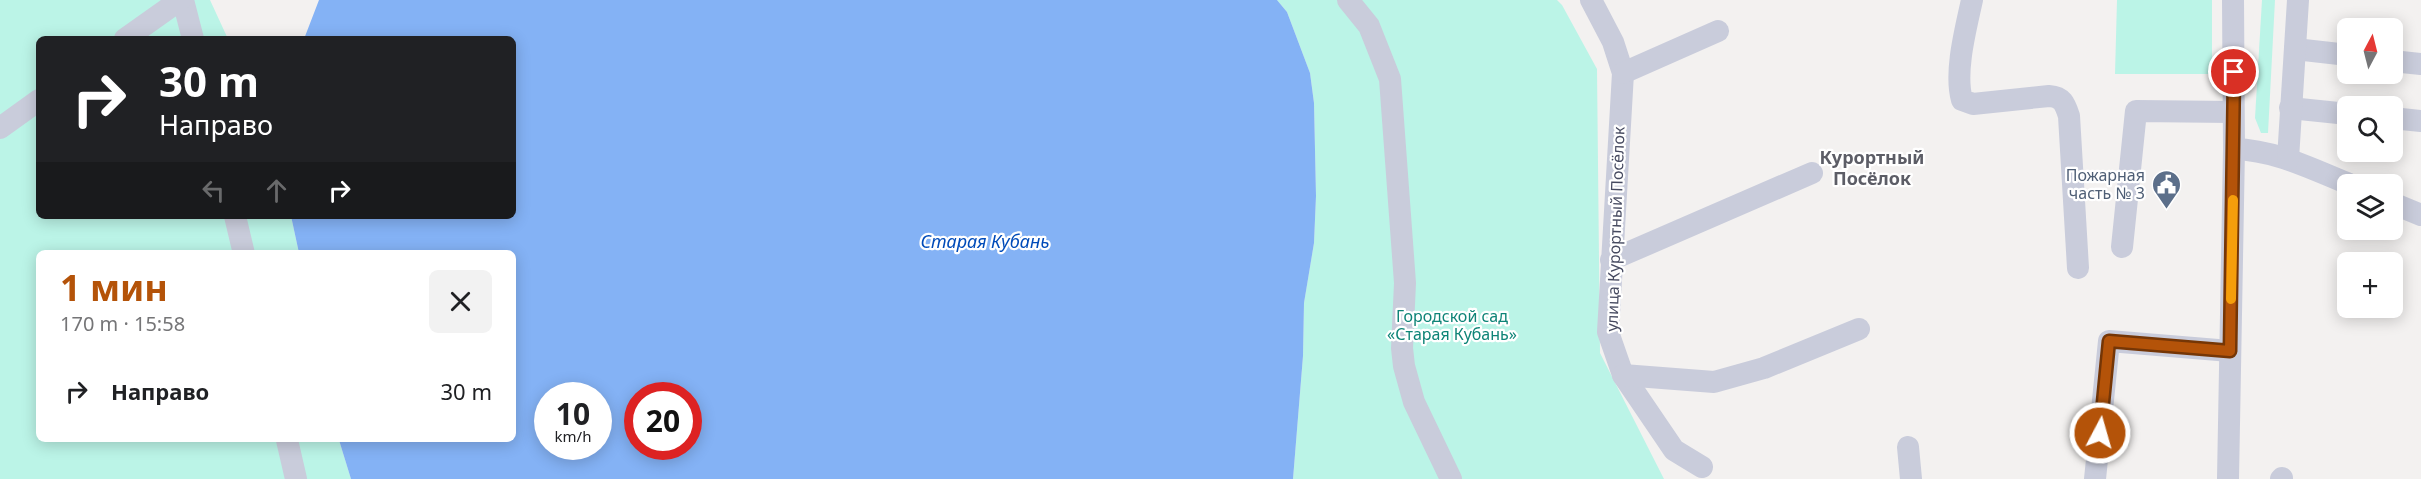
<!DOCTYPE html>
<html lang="ru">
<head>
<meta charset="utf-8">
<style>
  body { margin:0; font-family:"Noto Sans",sans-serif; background:#f2f2f2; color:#202124; height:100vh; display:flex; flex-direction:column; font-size:22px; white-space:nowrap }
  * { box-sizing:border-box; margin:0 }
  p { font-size:20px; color:#757577 }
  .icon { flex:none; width:33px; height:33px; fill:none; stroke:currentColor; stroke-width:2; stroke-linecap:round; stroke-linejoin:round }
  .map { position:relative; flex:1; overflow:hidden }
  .drawer { position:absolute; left:36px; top:250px; width:480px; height:192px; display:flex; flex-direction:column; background:#fff; border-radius:9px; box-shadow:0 3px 15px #0003 }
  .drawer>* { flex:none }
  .top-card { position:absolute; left:36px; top:36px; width:480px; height:183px; border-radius:9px; box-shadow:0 3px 15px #0003; background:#202124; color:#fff; overflow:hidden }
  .needle { width:39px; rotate:7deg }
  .buttons { position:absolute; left:2337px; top:18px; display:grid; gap:12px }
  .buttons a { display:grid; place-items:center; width:66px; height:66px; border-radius:9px; background:#fff; box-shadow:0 3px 15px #0003; font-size:30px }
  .speed { position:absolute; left:534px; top:382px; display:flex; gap:12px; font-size:30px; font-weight:700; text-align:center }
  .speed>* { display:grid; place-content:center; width:78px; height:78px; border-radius:50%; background:#fff; box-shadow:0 3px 15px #0003; line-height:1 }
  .speed small { font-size:15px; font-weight:400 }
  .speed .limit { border:9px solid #d22; background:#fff; color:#111 }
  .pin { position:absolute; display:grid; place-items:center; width:51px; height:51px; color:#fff; margin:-26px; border:3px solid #fff; border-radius:50%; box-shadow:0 2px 6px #0007 }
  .me { position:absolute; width:66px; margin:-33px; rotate:6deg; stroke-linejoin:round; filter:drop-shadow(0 0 4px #0008) }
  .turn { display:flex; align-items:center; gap:21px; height:126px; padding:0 24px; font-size:27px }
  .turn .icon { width:78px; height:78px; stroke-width:2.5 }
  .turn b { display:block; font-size:42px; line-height:51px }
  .lanes { display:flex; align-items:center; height:57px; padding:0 24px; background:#0003; justify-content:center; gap:30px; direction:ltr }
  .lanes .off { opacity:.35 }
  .round { display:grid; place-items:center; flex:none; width:63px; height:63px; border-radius:9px; background:#f2f2f2 }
  .overview { display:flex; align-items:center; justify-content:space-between; height:102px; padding:0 24px }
  h1 { font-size:36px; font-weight:700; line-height:45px; color:#b45309 }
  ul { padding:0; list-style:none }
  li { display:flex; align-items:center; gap:18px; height:78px; padding:0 24px }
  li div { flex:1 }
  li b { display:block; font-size:22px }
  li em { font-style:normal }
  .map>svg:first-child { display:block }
  .green { fill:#bbf4e7 }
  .water { fill:#84b2f5; fill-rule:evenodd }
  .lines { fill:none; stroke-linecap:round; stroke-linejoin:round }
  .minor { stroke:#c9ccdb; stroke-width:22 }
  .route-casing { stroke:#753606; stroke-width:15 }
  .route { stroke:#b45309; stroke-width:10 }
  .slow { stroke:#f59e0b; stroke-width:10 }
  .labels { text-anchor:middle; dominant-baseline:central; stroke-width:4.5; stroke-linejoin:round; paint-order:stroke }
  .service-label { font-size:16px; fill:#4e5e75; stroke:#fff; text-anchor:end }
  .street-label { font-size:16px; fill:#464a60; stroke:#fff }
  .park-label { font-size:16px; fill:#0e8477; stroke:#fff }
  .neighbourhood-label { font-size:18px; font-weight:bold; fill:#5c5d66; stroke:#fff }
  .water-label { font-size:18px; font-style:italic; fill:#004bb9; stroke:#fff }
</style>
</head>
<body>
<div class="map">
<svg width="2421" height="479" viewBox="0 0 2421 479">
  <rect width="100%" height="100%" fill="#f3f1f0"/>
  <g class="green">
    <path d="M0,0H210L228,39H39V216H291L299,253L39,254V440H339L351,479H0Z"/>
    <path d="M1277,0H1557L1562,5L1597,69L1600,353L1664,479H1293L1303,356L1304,303L1314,243L1316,196L1314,103L1310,73L1287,12Z"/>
    <path d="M2117,0H2212V74H2115Z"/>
    <path d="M2262,0H2275L2268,133H2261L2255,118Z"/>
  </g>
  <path class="water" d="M319,0H1277L1287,12L1310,73L1314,103L1316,196L1314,243L1304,303L1303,356L1293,479H351L339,440H513V254L299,253L291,216H513V39H304ZM548,396H598V447H548ZM638,396H688V447H638Z"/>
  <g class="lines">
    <g class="minor">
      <path d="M183,0L193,39"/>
      <path d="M1348,0L1369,26L1390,79L1405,283L1402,348L1404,366L1414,402L1451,479"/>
      <path d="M1591,0L1613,42L1623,73L1608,332L1623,375L1674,450L1702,467"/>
      <path d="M1972,0C1966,28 1954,72 1962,100L1973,104L2049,96C2063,97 2065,104 2069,116L2078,268"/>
      <path d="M125,39L180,0"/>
      <path d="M2295,49L2348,55"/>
      <path d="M2392,61L2421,64"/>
      <path d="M1623,73L1718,31"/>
      <path d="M2290,108L2348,114"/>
      <path d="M2392,118L2421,121"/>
      <path d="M0,128L39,100"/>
      <path d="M2234,149C2275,150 2312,169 2349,184"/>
      <path d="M2288,159L2298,0"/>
      <path d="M2392,203L2421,215"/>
      <path d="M235,216L244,254"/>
      <path d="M2122,247L2136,111L2233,112"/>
      <path d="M1611,260L1812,173"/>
      <path d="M1623,375L1714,382L1764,368L1859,329"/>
      <path d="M287,440L296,479"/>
      <path d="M1908,447L1911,479"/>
      <path d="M2095,479L2109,341L2230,351"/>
      <path d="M2228,479L2234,149L2233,0"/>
      <path d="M2281,479L2282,478"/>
    </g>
  </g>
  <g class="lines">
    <defs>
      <path id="route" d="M2100,433L2109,341L2230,351L2234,72"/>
    </defs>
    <use href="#route" class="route-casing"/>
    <use href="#route" class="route"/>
    <path class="slow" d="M2231,299L2233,200"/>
  </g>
  <defs>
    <symbol id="civic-pin" viewBox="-11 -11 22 30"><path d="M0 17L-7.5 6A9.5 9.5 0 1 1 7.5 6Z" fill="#5c6f8a" stroke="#fff"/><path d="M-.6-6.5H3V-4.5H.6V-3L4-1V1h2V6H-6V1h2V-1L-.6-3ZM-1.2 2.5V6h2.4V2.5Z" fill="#fff"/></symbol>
  </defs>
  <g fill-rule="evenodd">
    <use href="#civic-pin" x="2150" y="168" width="33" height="45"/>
  </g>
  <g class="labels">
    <g class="service-label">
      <text x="2145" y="175">Пожарная<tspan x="2145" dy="18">часть № 3</tspan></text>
    </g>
    <g class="street-label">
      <text transform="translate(1615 229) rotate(-88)">улица Курортный Посёлок</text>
    </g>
    <g class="park-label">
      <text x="1452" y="316">Городской сад<tspan x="1452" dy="18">«Старая Кубань»</tspan></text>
    </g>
    <g class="neighbourhood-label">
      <text x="1872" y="157">Курортный<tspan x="1872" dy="21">Посёлок</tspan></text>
    </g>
    <g class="water-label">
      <text x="985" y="241">Старая Кубань</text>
    </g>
  </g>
</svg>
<div class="buttons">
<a><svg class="needle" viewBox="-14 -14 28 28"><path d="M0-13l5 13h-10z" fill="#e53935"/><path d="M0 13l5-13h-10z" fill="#757577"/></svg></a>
<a><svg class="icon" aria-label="search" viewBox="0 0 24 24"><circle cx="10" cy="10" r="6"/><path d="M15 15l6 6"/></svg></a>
<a><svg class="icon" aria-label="layers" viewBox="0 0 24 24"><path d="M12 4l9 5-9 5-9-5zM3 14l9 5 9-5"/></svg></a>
<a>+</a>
</div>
<div class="speed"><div>10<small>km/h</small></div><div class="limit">20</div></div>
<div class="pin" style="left:2234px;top:72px;background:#d93025"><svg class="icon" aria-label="arrive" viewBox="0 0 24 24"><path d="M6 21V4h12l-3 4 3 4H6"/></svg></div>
<svg class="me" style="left:2100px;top:433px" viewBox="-20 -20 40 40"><circle r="17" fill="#b45309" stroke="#fff" stroke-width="3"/><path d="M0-11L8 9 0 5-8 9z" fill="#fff"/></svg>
<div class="top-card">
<div class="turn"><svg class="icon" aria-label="right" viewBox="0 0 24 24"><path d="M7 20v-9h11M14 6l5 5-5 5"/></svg><div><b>30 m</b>Направо</div></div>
<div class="lanes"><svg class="icon off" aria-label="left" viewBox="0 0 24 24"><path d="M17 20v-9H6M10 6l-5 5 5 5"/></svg><svg class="icon off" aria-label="ahead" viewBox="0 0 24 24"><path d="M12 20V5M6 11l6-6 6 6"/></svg><svg class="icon" aria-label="right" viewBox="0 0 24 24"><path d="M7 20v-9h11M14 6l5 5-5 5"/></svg></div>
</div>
<section class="drawer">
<div class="overview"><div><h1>1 мин</h1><p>170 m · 15:58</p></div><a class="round"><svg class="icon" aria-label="close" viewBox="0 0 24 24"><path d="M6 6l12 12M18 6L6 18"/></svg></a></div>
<ul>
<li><svg class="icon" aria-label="right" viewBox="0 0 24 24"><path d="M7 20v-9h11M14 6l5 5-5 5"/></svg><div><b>Направо</b></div><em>30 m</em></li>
</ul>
</section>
</div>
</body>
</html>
